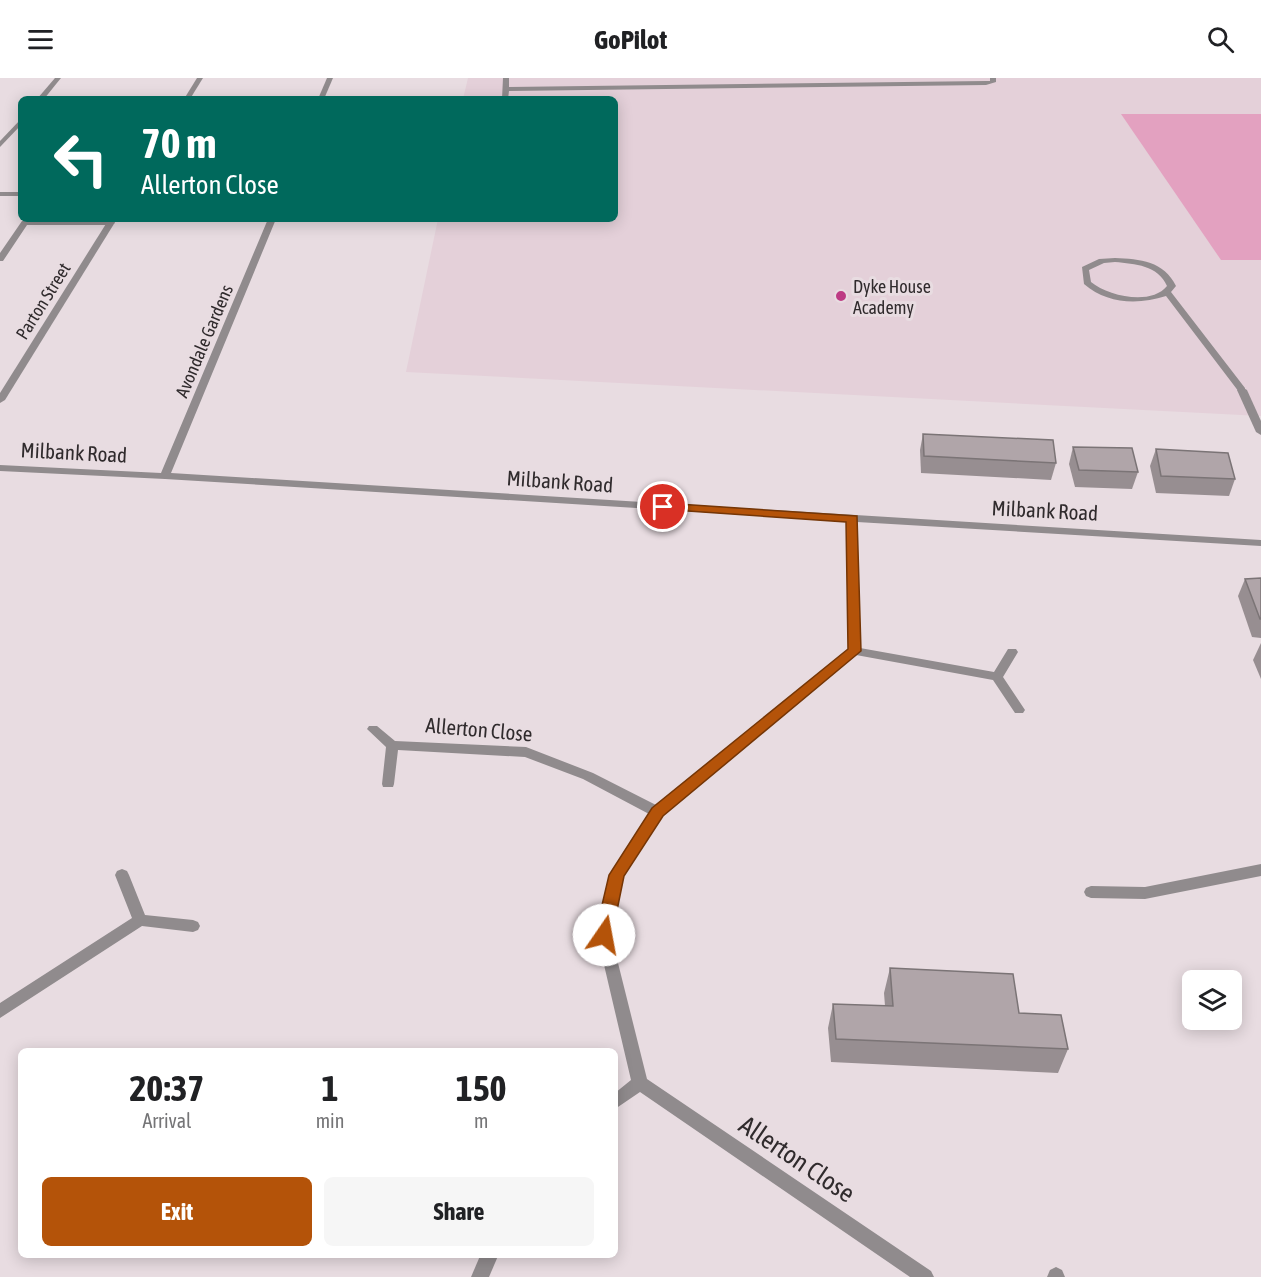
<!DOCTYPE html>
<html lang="en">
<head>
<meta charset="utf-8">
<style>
  body { margin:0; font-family:"Asap Condensed",sans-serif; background:#f6f6f6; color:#202124; height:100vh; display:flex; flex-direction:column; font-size:22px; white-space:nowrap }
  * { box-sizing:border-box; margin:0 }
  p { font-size:20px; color:#757577 }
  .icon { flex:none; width:33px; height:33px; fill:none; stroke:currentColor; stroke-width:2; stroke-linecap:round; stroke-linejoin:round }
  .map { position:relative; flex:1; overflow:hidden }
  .side { position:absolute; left:18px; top:970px; width:600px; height:210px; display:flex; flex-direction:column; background:#fff; border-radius:9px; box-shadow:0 3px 15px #0003 }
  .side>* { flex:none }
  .guide { position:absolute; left:18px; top:18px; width:600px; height:126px; border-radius:9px; box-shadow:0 3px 15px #0003; background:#00695c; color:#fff; overflow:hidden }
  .buttons { position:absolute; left:1182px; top:892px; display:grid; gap:12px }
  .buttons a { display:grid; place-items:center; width:60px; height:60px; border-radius:9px; background:#fff; box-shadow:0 3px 15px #0003; font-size:30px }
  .pin { position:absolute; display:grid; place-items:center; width:51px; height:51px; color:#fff; margin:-26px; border:3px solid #fff; border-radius:50%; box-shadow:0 2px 6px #0007 }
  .me { position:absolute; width:66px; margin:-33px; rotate:12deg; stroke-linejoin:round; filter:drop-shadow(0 0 4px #0008) }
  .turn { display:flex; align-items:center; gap:21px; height:126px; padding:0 24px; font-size:27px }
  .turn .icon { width:78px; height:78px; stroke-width:2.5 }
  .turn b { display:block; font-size:42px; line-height:51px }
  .eta { display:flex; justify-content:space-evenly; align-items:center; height:102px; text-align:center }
  .eta b { font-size:36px; font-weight:700; line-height:42px }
  .primary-button { display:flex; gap:12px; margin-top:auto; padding:12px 24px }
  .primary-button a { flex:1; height:69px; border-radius:9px; background:#b45309; color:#fff; font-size:24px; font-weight:700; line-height:69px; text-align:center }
  .primary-button a+a { background:#f6f6f6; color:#202124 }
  header { display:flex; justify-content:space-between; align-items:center; height:78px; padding:0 24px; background:#fff; font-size:27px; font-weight:700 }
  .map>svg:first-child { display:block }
  .built { fill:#e4d0d9 }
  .green { fill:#e3a1c0 }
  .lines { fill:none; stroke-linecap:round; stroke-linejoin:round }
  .lane { fill:#908b8d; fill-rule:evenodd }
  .street { fill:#908b8d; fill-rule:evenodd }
  .wall { fill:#978e91 }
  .building { fill:#b0a5a9; stroke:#7b7476; stroke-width:1.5 }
  .route { fill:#b45309; stroke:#753606; stroke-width:1.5 }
  .poi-dot { fill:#bd3b84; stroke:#e8dce1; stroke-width:2 }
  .labels { text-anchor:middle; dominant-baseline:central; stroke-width:6; stroke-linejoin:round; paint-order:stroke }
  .far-poi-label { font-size:18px; fill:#302b2d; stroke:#e8dce1; text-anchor:start }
  .far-street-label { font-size:18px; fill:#302b2d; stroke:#e8dce1 }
  .street-label { font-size:21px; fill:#302b2d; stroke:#e8dce1 }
  .near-street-label { font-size:26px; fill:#302b2d; stroke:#e8dce1 }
</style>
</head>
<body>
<header><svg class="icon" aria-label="menu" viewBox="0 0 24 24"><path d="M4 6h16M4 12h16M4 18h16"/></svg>GoPilot<svg class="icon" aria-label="search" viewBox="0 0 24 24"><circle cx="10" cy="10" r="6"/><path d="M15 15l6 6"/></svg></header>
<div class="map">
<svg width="1261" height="1199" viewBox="0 0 1261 1199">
  <rect width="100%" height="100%" fill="#e8dce1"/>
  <path class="built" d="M468,0H1261V338L406,294L438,141H615V21H463Z"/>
  <path class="green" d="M1121,36H1261V182H1221Z"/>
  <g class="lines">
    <g class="lane">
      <path d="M503,0H509V9L986,3H990V0H996V4L986,7L509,13L508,21H502Z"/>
      <path d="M22,143H111L115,145L111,147H27L3,183H0V175Z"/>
      <path d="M1115,180C1140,181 1164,183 1176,208L1171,214L1245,310V314H1239L1166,218C1138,227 1107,226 1084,206L1082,189L1099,181ZM1115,184C1135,186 1158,187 1167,208C1151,228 1108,218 1091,204L1089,192L1104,185Z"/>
      <path d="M1261,786V798L1145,821L1091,820L1086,818L1084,814L1086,810L1091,808L1145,809Z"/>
    </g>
    <g class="street">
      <path d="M55,0H61L44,21H37Z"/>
      <path d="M197,0H203L190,21H184Z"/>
      <path d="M327,0H333L324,21H318Z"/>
      <path d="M21,41V47L0,69V63Z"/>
      <rect x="0" y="114" width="21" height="4"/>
      <path d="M109,141H117L5,322L0,325V315Z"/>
      <path d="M268,141H276L171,395L1261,462V468L857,444L860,570L994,594L1008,571H1016L1018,574L1003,599L1025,632L1023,635H1015L993,602L856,577L662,738L624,798L611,857L647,1001L931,1193L934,1199H910L640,1014L615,1031V1015L631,1002L597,857L610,797L649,736L583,701L525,679L398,672L394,706L393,709H383L382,706L386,669L367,651L369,648H377L395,663L526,669L593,695L656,727L848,572L847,443L165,401L0,393V387L161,395Z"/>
      <path d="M1242,309L1247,312L1261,343V357L1256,354L1237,312Z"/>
      <path d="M122,791L127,793L129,797L145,837L193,842L198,844L200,848L198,852L193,854L142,848L0,940V925L132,840L115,797L117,793Z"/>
      <path d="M480,1178H498L489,1199H471Z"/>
      <path d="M1056,1189L1062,1192L1065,1199H1047L1050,1192Z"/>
    </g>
  </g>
  <g class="wall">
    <path d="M923,356L1056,385L1051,402L921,395L920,372Z"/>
    <path d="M1073,369L1138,394L1132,411L1075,409L1069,386Z"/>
    <path d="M1156,371L1235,401L1229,418L1156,415L1150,388Z"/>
    <path d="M1261,500V560L1252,559L1238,518L1245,501Z"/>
    <path d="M1261,565V601L1253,582Z"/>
    <path d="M890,890L1019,935L1068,971L1058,995L831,984L828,950L833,926L885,928L884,915Z"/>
  </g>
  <g class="building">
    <path d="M923,356L1053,362L1056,385L924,378Z"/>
    <path d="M1073,369L1132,370L1138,394L1079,392Z"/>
    <path d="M1156,371L1228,375L1235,401L1161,398Z"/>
    <path d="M1261,500V541H1260L1245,501Z"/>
    <path d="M890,890L1013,896L1019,935L1061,937L1068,971L836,961L833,926L893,928Z"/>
  </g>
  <path class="route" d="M663,425L857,438L861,573L663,738L624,798L612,857L609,862L604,864L598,862L595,857L609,797L652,730L848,571L846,444L659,431L657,429Z"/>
  <circle class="poi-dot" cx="841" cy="218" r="6"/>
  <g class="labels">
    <g class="far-poi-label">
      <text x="853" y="208">Dyke House<tspan x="853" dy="21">Academy</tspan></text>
    </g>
    <g class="far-street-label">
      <text transform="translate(43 223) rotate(-58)">Parton Street</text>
      <text transform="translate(204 263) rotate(-67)">Avondale Gardens</text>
    </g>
    <g class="street-label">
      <text transform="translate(74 374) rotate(3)">Milbank Road</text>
      <text transform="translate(560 403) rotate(4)">Milbank Road</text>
      <text transform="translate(1045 432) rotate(3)">Milbank Road</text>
      <text transform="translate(479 651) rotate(5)">Allerton Close</text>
    </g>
    <g class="near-street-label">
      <text transform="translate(797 1081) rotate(34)">Allerton Close</text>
    </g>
  </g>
</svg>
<div class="buttons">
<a><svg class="icon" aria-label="layers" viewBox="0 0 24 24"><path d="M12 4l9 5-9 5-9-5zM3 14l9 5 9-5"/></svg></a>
</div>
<div class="pin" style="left:663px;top:429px;background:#d93025"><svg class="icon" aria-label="arrive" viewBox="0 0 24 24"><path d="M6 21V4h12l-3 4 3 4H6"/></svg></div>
<svg class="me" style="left:604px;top:857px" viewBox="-20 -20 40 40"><circle r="19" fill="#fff"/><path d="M0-13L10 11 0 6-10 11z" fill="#b45309"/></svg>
<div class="guide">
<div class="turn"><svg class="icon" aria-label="left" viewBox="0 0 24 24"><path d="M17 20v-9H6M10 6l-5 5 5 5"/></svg><div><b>70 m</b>Allerton Close</div></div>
</div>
<section class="side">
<div class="eta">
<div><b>20:37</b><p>Arrival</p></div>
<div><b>1</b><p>min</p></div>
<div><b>150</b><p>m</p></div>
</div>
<div class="primary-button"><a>Exit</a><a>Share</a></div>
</section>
</div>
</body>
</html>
